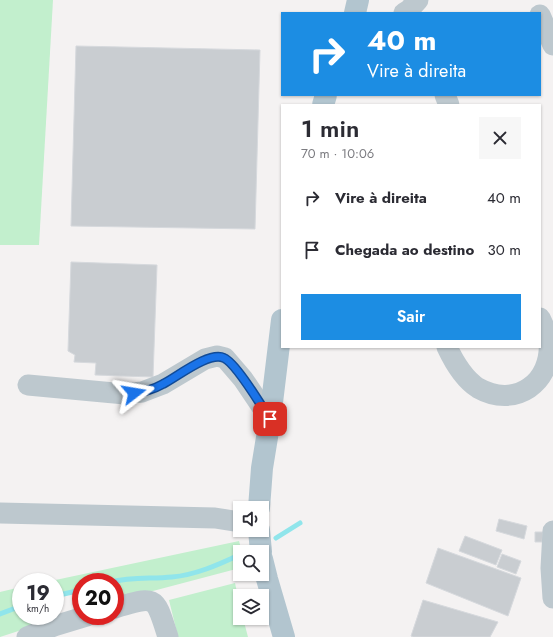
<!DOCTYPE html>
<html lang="pt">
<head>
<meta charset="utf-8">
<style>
  body { margin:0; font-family:Jost,sans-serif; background:#f7f7f7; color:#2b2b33; height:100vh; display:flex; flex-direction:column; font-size:15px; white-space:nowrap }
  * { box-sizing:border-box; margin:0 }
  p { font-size:13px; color:#7c7c81 }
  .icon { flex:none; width:22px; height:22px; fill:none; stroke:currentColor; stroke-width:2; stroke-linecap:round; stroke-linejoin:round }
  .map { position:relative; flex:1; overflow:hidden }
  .panel { position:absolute; left:281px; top:104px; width:260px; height:244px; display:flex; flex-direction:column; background:#fff; border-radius:0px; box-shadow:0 1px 3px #0004 }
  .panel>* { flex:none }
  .guide { position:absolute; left:281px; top:12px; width:260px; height:84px; border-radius:0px; box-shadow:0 1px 3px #0004; background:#1c8de3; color:#fff; overflow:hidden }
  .controls { position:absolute; left:233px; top:501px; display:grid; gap:8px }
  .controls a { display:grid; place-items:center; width:36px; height:36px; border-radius:0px; background:#fff; box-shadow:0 1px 3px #0004; font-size:20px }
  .speed { position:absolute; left:12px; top:573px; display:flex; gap:8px; font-size:20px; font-weight:700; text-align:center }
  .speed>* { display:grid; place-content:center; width:52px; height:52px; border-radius:50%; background:#fff; box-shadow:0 1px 3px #0004; line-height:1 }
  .speed small { font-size:10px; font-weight:400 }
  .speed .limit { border:6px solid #d22; background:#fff; color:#111 }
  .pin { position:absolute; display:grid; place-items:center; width:34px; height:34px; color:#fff; margin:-17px; border-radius:8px; box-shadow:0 2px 6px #0006 }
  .me { position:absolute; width:44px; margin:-22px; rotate:76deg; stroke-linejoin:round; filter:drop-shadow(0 0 3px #0008) }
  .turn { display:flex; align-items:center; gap:14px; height:84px; padding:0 20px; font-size:18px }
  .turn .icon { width:52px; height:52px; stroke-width:2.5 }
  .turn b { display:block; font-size:28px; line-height:34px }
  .round { display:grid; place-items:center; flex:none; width:42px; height:42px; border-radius:0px; background:#f7f7f7 }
  .overview { display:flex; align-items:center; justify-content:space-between; height:68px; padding:0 20px }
  h1 { font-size:24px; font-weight:600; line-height:30px }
  .action { display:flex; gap:8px; margin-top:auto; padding:8px 20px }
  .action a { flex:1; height:46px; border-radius:0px; background:#1c8de3; color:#fff; font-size:16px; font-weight:600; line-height:46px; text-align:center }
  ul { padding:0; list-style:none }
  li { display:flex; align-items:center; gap:12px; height:52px; padding:0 20px }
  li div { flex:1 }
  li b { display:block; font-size:15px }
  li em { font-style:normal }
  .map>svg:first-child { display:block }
  .green { fill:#c2efcd }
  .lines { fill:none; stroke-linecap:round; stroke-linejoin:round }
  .stream { stroke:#90e5eb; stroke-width:5 }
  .building { fill:#c9cdd1; stroke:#d6d9dd }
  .minor { stroke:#bdc8ce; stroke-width:21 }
  .major { stroke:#b2c5cf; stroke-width:22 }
  .route-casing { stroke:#114b97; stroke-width:10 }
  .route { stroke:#1a73e8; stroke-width:7 }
</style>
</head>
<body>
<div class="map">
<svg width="553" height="637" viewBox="0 0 553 637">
  <rect width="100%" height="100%" fill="#f4f2f2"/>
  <g class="green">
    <path d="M0,0H53L39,245H0Z"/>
    <path d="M239,541L242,552H240V568L115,601V582H81V590L55,598V582H46Z"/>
    <path d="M235,583L240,606V618H243L248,637H178L169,600Z"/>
    <path d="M21,587V616H38L40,624L0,637V592Z"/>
  </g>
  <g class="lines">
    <g class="stream">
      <path d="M276,538L300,523"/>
      <path d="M111,582C131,577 151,579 172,577C195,575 218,565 239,555"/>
      <path d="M55,596L81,590"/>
      <path d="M0,614L21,606"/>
    </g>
  </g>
  <g class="building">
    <path d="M76,46L260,50L255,229L71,226Z"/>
    <path d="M71,262L157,265L153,377L95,375L96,363L74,362L75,355L68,351Z"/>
    <path d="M499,519L527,526L524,539L496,531Z"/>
    <path d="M535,532H543L542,542H535Z"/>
    <path d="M465,536L502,550L496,565L459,551Z"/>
    <path d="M438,548L521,578L508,616L426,583Z"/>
    <path d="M502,554L521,561L516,574L497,567Z"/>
    <path d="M423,600L498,622L490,637H413L411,636Z"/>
  </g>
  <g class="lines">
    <g class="minor">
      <path d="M404,13L409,10L418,0"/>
      <path d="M540,15L553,45"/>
      <path d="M445,95L449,105"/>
      <path d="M447,347C454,362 464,379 478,388C515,409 553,383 549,340C548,333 543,325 540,318"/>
      <path d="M28,385L125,394L142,392L163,384L205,359L217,356L225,358L243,379L270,419"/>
      <path d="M0,513L215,518L240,522"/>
      <path d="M553,531L551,568L553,598"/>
      <path d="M115,608C157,595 155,596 168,637"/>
      <path d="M27,637L54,626L87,616"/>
    </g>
    <g class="major">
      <path d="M355,13L358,0"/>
      <path d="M323,105L326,95"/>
      <path d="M259,508L262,468L270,419L282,320"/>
      <path d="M259,530L261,552"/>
      <path d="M262,559L267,579L284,637"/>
    </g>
  </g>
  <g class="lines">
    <defs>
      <path id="route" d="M134,393C144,392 154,389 163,384C177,377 209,351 224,358C236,363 262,407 270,419"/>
    </defs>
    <use href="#route" class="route-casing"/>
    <use href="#route" class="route"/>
  </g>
</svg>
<div class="controls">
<a><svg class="icon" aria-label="sound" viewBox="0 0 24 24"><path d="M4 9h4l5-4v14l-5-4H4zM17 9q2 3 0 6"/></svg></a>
<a><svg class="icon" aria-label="search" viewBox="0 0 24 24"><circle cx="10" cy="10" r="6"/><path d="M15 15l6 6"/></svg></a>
<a><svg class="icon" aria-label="layers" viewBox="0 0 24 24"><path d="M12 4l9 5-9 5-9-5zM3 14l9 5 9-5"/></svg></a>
</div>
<div class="speed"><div>19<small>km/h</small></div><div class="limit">20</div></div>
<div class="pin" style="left:270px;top:419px;background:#d93025"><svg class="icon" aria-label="arrive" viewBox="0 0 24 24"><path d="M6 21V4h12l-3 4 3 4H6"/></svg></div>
<svg class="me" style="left:134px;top:393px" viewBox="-20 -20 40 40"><path d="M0-17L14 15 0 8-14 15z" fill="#1a73e8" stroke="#fff" stroke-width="4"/></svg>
<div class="guide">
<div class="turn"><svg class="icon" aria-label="right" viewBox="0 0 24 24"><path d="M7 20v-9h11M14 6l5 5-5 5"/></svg><div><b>40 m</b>Vire à direita</div></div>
</div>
<section class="panel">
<div class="overview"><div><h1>1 min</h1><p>70 m · 10:06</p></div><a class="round"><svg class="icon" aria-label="close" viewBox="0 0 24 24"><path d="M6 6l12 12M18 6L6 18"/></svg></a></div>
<ul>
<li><svg class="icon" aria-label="right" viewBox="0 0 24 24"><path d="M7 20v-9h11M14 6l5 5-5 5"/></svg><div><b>Vire à direita</b></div><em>40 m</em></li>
<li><svg class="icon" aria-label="arrive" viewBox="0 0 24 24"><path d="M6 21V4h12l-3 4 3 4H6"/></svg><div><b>Chegada ao destino</b></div><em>30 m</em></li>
</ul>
<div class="action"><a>Sair</a></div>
</section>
</div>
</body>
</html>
